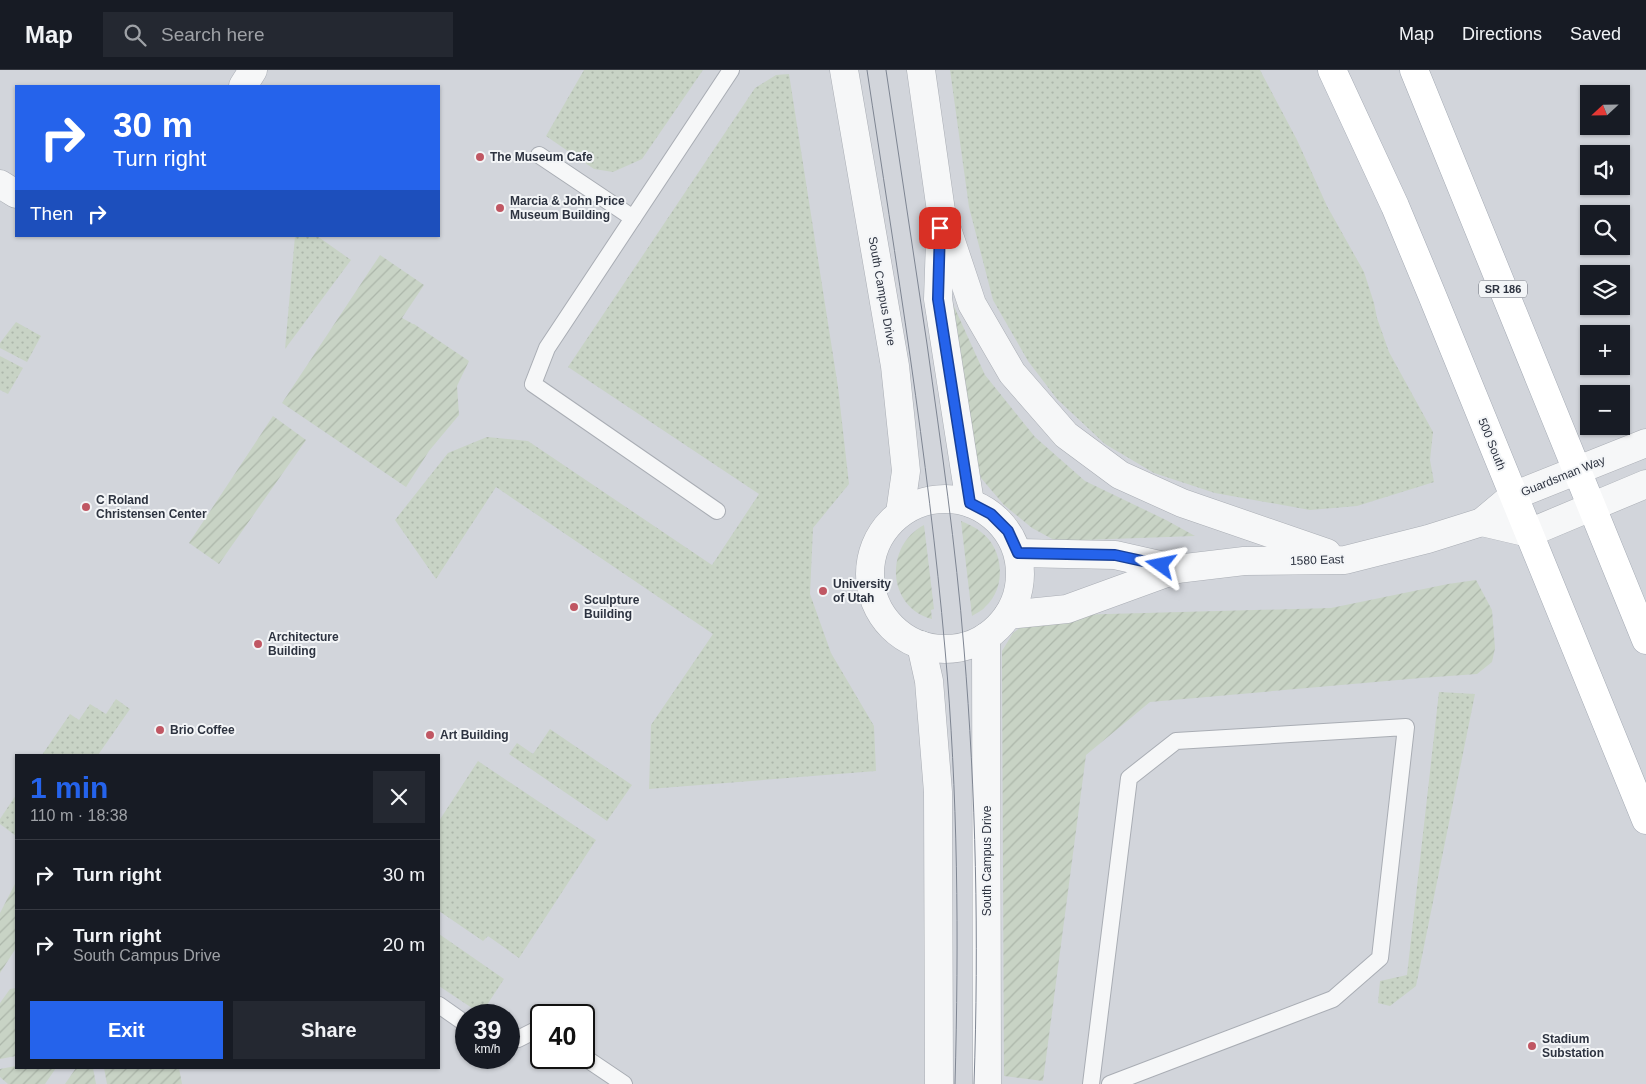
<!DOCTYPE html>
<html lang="en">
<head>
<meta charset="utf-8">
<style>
  body { margin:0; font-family:Arial,sans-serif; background:#242831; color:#f1f3f6; height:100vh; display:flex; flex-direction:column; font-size:19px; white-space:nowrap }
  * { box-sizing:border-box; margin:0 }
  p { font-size:16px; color:#9ea1a6 }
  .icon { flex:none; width:28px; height:28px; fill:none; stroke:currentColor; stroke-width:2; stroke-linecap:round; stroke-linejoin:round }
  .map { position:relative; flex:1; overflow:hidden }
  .details { position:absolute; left:15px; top:684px; width:425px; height:315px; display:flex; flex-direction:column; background:#171b24; border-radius:0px; box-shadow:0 1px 4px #0004 }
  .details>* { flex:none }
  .guide { position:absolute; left:15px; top:15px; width:425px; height:152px; border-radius:0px; box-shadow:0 1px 4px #0004; background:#2563eb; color:#fff; overflow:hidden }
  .needle { width:32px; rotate:248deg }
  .buttons { position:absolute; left:1580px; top:15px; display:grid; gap:10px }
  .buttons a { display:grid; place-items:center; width:50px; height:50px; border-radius:0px; background:#171b24; box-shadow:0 1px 4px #0004; font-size:25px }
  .speed { position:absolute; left:455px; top:934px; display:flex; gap:10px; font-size:25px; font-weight:700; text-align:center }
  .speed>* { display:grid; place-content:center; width:65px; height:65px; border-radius:50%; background:#171b24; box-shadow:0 1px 4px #0004; line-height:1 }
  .speed small { font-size:12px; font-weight:400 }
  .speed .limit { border:2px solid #111; border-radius:8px; background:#fff; color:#111 }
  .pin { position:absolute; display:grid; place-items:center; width:42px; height:42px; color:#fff; margin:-21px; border-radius:10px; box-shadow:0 2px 8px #0006 }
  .me { position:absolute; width:55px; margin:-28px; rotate:282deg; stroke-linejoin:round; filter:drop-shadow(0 0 4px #0008) }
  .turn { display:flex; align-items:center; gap:18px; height:105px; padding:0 15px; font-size:22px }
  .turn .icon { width:65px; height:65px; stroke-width:2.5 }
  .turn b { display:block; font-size:35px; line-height:42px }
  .then { display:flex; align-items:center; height:48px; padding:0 15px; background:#0003; gap:10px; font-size:19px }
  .round { display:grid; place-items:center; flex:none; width:52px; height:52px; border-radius:0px; background:#242831 }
  .headline { display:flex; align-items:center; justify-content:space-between; height:85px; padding:0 15px }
  h1 { font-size:30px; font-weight:700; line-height:38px; color:#2563eb }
  .action { display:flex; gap:10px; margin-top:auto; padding:10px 15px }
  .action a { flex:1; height:58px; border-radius:0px; background:#2563eb; color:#fff; font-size:20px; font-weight:700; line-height:58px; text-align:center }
  .action a+a { background:#242831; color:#f1f3f6 }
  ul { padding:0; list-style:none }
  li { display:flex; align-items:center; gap:15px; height:70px; padding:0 15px; border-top:1px solid #363941 }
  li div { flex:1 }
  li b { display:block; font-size:19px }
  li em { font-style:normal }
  header { display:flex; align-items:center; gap:30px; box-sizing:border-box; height:70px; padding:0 25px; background:#171b24; border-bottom:1px solid #363941 }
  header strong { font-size:24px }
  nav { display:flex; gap:28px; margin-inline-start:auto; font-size:18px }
  .search { width:350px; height:45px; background:#242831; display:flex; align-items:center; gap:12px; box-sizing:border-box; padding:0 18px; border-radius:0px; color:#9ea1a6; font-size:19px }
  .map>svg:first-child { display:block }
  .built { fill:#d2d5db; fill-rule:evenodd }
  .grass { fill:url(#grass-dots) }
  .garden { fill:url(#garden-furrows) }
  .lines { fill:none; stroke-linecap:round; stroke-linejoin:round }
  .service-casing { stroke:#a9adb4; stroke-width:18 }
  .minor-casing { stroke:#a9adb4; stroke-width:29 }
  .tertiary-casing { stroke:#a9adb4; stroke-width:29 }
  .primary-casing { stroke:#a4aab4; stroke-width:29 }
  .service { stroke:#f6f7f8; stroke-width:16 }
  .minor { stroke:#f6f7f8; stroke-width:28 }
  .tertiary { stroke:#f6f7f8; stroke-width:28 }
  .primary { stroke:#fff; stroke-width:28 }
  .tram { stroke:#7e8592; stroke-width:1 }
  .route-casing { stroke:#184099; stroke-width:12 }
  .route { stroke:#2563eb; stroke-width:9 }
  .poi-dot { fill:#c05763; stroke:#f3f5f7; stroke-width:2 }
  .labels { text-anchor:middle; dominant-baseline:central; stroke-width:4; stroke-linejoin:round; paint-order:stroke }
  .shield { fill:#f3f5f7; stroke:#686d77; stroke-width:1 }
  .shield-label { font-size:11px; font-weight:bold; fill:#2d3340 }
  .poi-label { font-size:12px; font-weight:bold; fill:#2d3340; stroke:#f3f5f7; text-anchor:start }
  .street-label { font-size:12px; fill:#2d3340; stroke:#f3f5f7 }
</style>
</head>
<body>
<header>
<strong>Map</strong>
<div class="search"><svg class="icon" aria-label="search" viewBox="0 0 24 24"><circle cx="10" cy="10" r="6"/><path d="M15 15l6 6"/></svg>Search here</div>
<nav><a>Map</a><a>Directions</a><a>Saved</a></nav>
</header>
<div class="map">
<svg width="1646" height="1014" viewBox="0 0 1646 1014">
  <defs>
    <pattern id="grass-dots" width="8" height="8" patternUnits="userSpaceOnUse" patternTransform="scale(1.25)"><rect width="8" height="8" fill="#c8d3c5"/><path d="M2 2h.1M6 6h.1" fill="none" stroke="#acb6aa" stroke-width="1.8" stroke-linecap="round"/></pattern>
    <pattern id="garden-furrows" width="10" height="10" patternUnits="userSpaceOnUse" patternTransform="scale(1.25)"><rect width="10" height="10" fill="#c8d3c5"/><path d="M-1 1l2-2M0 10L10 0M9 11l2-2" fill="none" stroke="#acb6aa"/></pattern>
  </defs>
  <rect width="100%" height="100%" fill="#e3e6ea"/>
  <path class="built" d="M0,0H1646V1014H0ZM16,16H439V166H16ZM1589,24H1621V56H1589ZM1589,84H1621V116H1589ZM1589,144H1621V176H1589ZM1589,204H1621V236H1589ZM1589,264H1621V296H1589ZM1589,324H1621V356H1589ZM16,685H439V998H16ZM466,945H509V988H466ZM541,945H584V988H541Z"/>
  <g class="grass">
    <path d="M584,0H703L642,89L613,102L594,99L546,66Z"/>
    <path d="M950,0H1260L1297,70L1327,136L1364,202L1374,233L1377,248L1389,282L1433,362L1430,390L1434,412L1357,436L1310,440L1215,423L1154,403L1105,374L1057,329L1028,291L993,230L969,137Z"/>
    <path d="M789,4L838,317L849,414L813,458L810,524L831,583L874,656L876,701L649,719L651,655L713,564L496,417L436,509L395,450L448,383L487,367L528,371L712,495L759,424L568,297L755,18L776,5Z"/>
    <path d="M295,166H317L351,190L285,279Z"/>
    <path d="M16,252L41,266L27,292L0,278V273Z"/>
    <path d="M0,286L23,298L8,324L0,320Z"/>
    <path d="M1439,622L1475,624L1416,916L1390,936L1378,933L1380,911L1407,905Z"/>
    <path d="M116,629L130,639L98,685H42L70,644L79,650L90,634L106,644Z"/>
    <path d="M550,659L632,715L607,751L509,684L517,673L533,684Z"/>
    <path d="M478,691L596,770L519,888L488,866L483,871L439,841V751Z"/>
    <path d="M16,725V766L0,754V749Z"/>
    <path d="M439,864L504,909L481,944L439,916Z"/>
  </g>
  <g class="garden">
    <path d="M380,185L424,215L402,248L413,254H414L469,291L457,316L459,345L429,381L406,417L282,333Z"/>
    <path d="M952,232L985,305L1035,367L1085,411L1166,450L1195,466L1056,471L1032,458L1004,435L981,408L973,380Z"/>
    <path d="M273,346L306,370L219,494L189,473Z"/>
    <path d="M961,451C968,454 975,457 981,462C1004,479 1007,518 985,537C982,541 976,543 972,546Z"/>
    <path d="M924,455L934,539L931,540L932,549C887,537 884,476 924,455Z"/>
    <path d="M1476,510L1492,540L1495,578L1492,592L1477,604L1421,608L1150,632L1086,685L1043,1011L1004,1006L1002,581L1013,563L1035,546L1331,538L1448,514Z"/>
    <path d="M16,812V878L0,903V843Z"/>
    <path d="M16,918V986L0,989V933L10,919Z"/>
    <path d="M16,996V998H56L45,1014H8L0,1007V999Z"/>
    <path d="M76,998H93L96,1014H65Z"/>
    <path d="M104,998H179L182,1014H107Z"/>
  </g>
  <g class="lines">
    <defs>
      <g id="service">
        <path d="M539,85L633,148"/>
        <path d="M717,441L533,314L547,278L731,0"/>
        <path d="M439,935L466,954"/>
        <path d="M509,968L518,969L540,958L541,959"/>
        <path d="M584,987L624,1014"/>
        <path d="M1091,1014L1129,708L1176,671L1406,657L1380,888L1333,929L1110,1014"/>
      </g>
      <g id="minor">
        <path d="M243,16L253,0"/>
        <path d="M0,114L16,124"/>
      </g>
      <g id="tertiary">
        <path d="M844,0L895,296L906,401L900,443"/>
        <path d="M921,0L941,141L938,229L970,433"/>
        <path d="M941,141L972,234L1012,303L1066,365L1120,405L1182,433L1327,483"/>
        <circle cx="945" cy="504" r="75"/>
        <path d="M1482,452L1529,463L1646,414"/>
        <path d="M1018,483L1115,485L1177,499"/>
        <path d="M1008,545L1067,539L1177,499L1244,491L1345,490L1428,469L1482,452L1513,426L1646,373"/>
        <path d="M986,567L987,1014"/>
        <path d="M921,575L929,611L938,722L939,1014"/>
      </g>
      <g id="primary">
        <path d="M1332,0L1395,136L1432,225L1646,750"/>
        <path d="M1414,0L1646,570"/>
      </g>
    </defs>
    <use href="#service" class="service-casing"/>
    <use href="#minor" class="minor-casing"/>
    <use href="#tertiary" class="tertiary-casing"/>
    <use href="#primary" class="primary-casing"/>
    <use href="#service" class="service"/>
    <use href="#minor" class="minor"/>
    <use href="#tertiary" class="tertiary"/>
    <use href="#primary" class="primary"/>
    <g class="tram">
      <path d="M867,0C896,193 928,385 945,579C958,723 959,869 955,1014"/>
      <path d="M886,0C900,91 913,183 927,274C941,375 956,477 964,579C976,724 979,869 974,1014"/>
    </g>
  </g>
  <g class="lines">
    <defs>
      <path id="route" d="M940,158L938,229L970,433L991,444L1008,461L1018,483L1115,485L1161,495"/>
    </defs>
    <use href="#route" class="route-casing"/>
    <use href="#route" class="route"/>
  </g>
  <g class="poi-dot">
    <circle cx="480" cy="87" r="5"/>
    <circle cx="500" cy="138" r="5"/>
    <circle cx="86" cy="437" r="5"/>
    <circle cx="823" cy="521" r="5"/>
    <circle cx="574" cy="537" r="5"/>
    <circle cx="258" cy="574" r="5"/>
    <circle cx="160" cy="660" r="5"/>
    <circle cx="430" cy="665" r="5"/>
    <circle cx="1532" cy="976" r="5"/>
  </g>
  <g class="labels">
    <rect class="shield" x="1479" y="210.5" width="48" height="17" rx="4"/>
    <g class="shield-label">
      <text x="1503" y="219">SR 186</text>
    </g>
    <g class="poi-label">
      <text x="490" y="87">The Museum Cafe</text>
      <text x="510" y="131">Marcia &amp; John Price<tspan x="510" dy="14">Museum Building</tspan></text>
      <text x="96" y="430">C Roland<tspan x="96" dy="14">Christensen Center</tspan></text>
      <text x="833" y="514">University<tspan x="833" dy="14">of Utah</tspan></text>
      <text x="584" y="530">Sculpture<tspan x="584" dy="14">Building</tspan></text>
      <text x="268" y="567">Architecture<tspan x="268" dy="14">Building</tspan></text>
      <text x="170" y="660">Brio Coffee</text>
      <text x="440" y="665">Art Building</text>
      <text x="1542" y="969">Stadium<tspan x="1542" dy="14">Substation</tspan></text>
    </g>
    <g class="street-label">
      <text transform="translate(882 221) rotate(80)">South Campus Drive</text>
      <text transform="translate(1492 374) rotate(68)">500 South</text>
      <text transform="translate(1563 406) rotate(-22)">Guardsman Way</text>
      <text transform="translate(1317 490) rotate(-2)">1580 East</text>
      <text transform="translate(987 791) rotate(-90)">South Campus Drive</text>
    </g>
  </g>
</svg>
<div class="buttons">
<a><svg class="needle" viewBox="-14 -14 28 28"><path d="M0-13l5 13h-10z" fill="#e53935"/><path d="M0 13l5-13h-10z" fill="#9ea1a6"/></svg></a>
<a><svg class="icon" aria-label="sound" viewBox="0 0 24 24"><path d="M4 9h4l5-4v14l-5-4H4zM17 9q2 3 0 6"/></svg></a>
<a><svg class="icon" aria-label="search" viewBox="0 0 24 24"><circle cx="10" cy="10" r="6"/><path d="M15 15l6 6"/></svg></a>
<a><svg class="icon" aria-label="layers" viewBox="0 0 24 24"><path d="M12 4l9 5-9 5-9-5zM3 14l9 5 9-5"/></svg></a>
<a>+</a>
<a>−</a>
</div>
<div class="speed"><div>39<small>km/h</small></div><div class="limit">40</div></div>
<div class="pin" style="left:940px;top:158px;background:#d93025"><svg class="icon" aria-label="arrive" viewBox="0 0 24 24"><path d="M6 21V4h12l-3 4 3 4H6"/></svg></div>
<svg class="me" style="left:1161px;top:495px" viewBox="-20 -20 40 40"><path d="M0-17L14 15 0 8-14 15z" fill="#2563eb" stroke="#fff" stroke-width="4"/></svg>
<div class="guide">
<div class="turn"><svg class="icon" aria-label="right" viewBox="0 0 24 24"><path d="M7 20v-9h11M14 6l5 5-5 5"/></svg><div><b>30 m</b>Turn right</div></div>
<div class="then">Then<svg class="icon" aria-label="right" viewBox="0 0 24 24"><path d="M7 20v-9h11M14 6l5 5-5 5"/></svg></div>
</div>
<section class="details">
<div class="headline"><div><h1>1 min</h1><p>110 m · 18:38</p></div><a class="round"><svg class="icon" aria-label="close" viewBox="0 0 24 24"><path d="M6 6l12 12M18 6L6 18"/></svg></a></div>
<ul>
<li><svg class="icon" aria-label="right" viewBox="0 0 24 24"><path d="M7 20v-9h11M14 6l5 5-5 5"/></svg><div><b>Turn right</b></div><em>30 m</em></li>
<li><svg class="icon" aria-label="right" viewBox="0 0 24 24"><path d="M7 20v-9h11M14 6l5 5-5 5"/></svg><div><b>Turn right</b><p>South Campus Drive</p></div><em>20 m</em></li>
</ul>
<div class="action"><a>Exit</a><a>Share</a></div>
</section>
</div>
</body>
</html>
